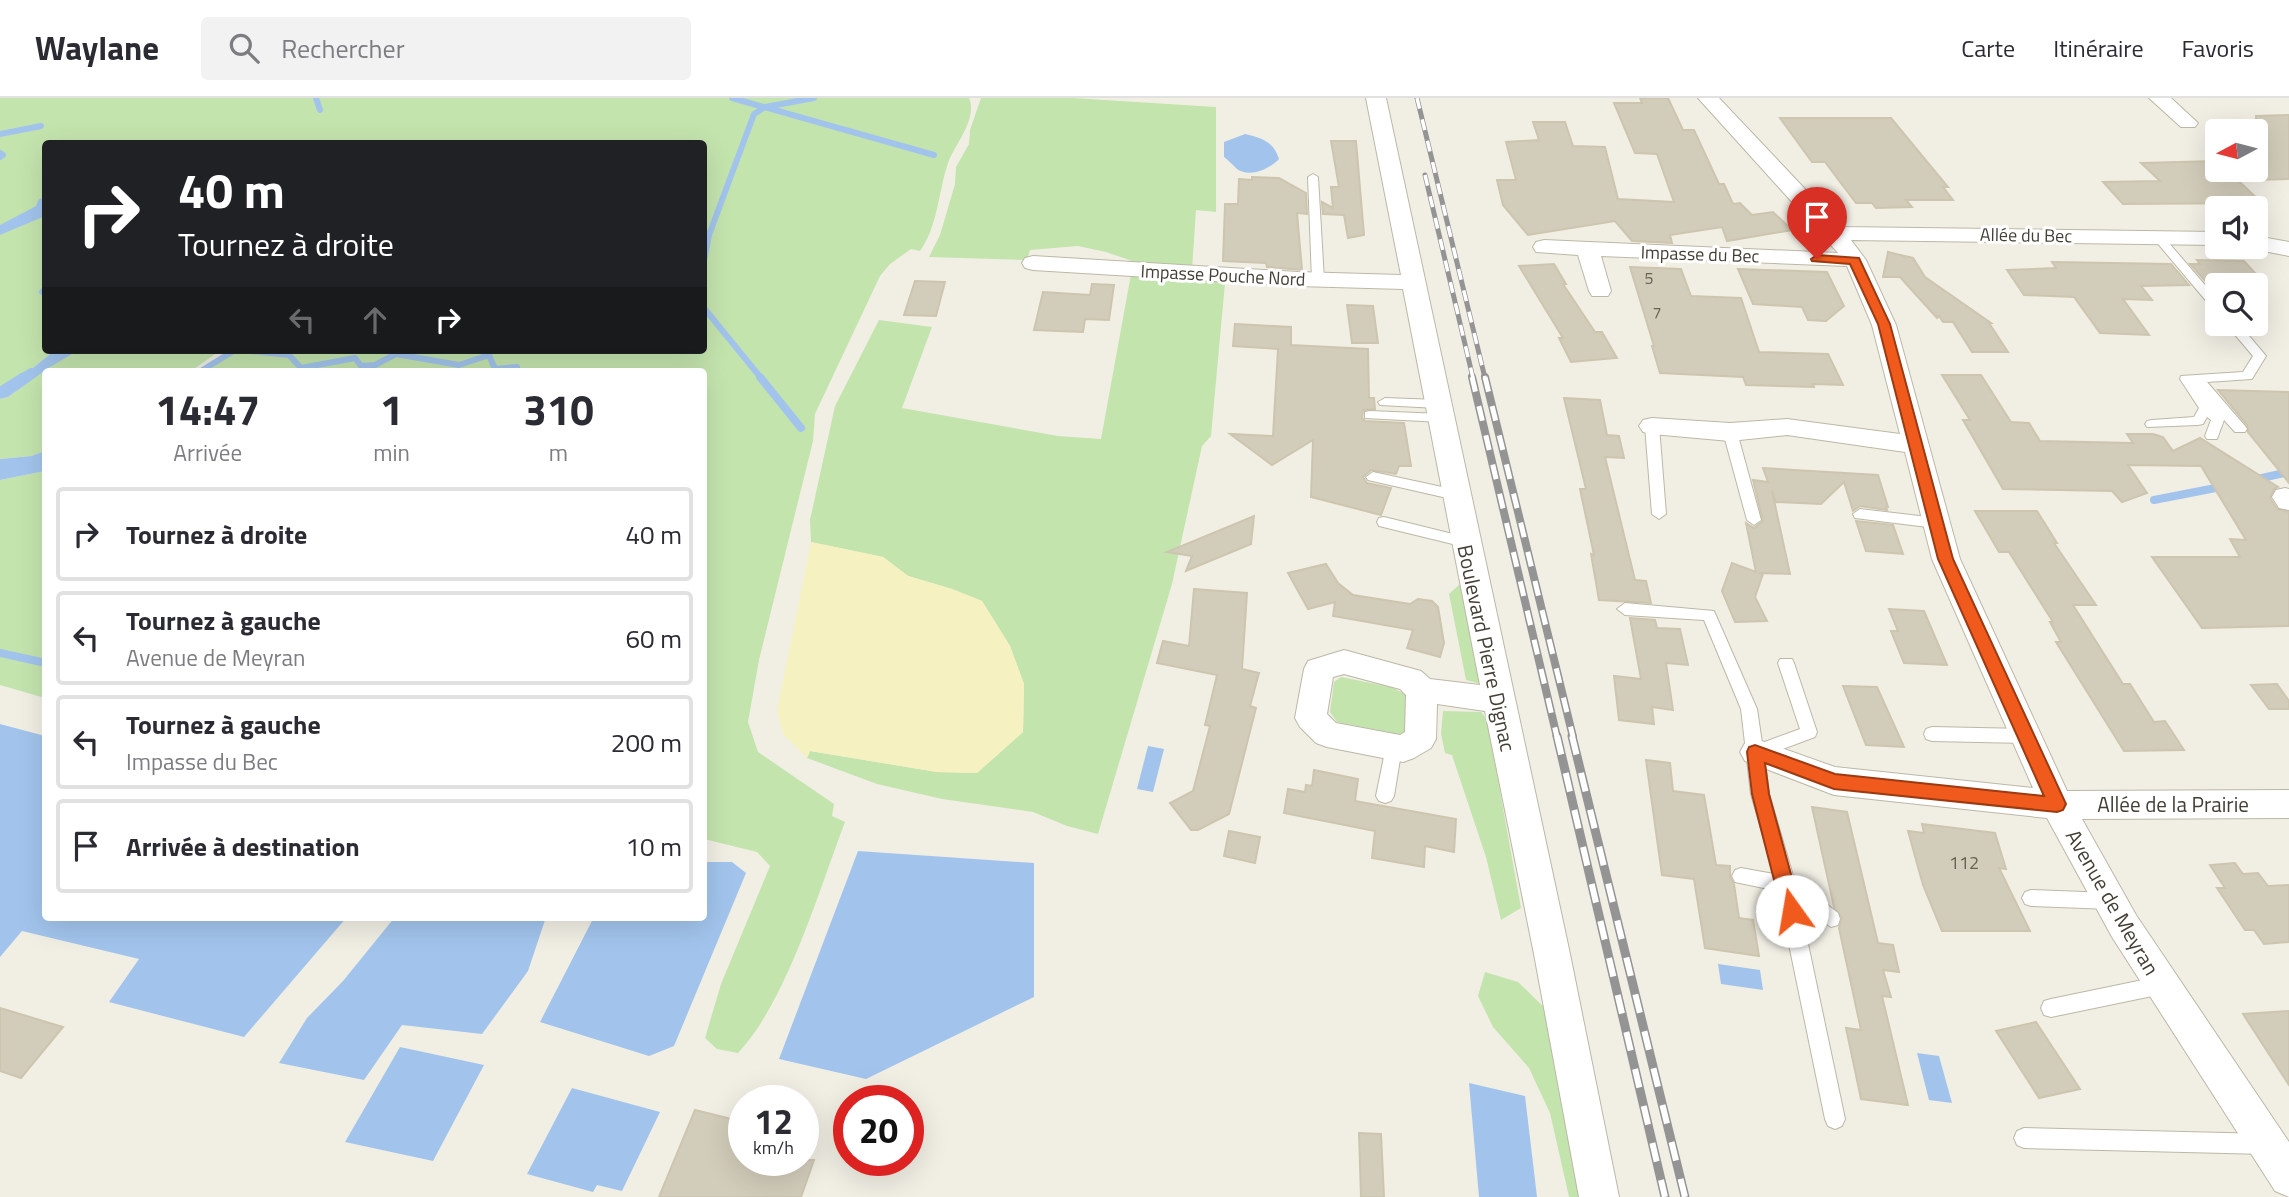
<!DOCTYPE html>
<html lang="fr">
<head>
<meta charset="utf-8">
<style>
  body { margin:0; font-family:"Titillium Web",sans-serif; background:#f2f2f3; color:#2b2b33; height:100vh; display:flex; flex-direction:column; font-size:26px; white-space:nowrap }
  * { box-sizing:border-box; margin:0 }
  p { font-size:23px; color:#7c7c81 }
  .icon { flex:none; width:38px; height:38px; fill:none; stroke:currentColor; stroke-width:2; stroke-linecap:round; stroke-linejoin:round }
  .map { position:relative; flex:1; overflow:hidden }
  .panel { position:absolute; left:42px; top:270px; width:665px; height:553px; display:flex; flex-direction:column; background:#fff; border-radius:7px; box-shadow:0 7px 28px #0002 }
  .panel>* { flex:none }
  .hud { position:absolute; left:42px; top:42px; width:665px; height:214px; border-radius:7px; box-shadow:0 7px 28px #0002; background:#202124; color:#fff; overflow:hidden }
  .needle { width:46px; rotate:263deg }
  .fabs { position:absolute; left:2205px; top:21px; display:grid; gap:14px }
  .fabs a { display:grid; place-items:center; width:63px; height:63px; border-radius:7px; background:#fff; box-shadow:0 7px 28px #0002; font-size:35px }
  .speed { position:absolute; left:728px; top:987px; display:flex; gap:14px; font-size:35px; font-weight:700; text-align:center }
  .speed>* { display:grid; place-content:center; width:91px; height:91px; border-radius:50%; background:#fff; box-shadow:0 7px 28px #0002; line-height:1 }
  .speed small { font-size:18px; font-weight:400 }
  .speed .limit { border:10px solid #d22; background:#fff; color:#111 }
  .pin { position:absolute; display:grid; place-items:center; width:60px; height:60px; color:#fff; margin:-72px -30px; border-radius:50% 50% 50% 0; rotate:-45deg; box-shadow:0 0 7px #0007 }
  .pin .icon { rotate:45deg }
  .me { position:absolute; width:77px; margin:-38px; rotate:347deg; stroke-linejoin:round; filter:drop-shadow(0 0 5px #0008) }
  .turn { display:flex; align-items:center; gap:24px; height:147px; padding:0 21px; font-size:32px }
  .turn .icon { width:91px; height:91px; stroke-width:2.5 }
  .turn b { display:block; font-size:49px; line-height:60px }
  .lanes { display:flex; align-items:center; height:66px; padding:0 21px; background:#0003; justify-content:center; gap:35px; direction:ltr }
  .lanes .off { opacity:.35 }
  .eta { display:flex; justify-content:space-evenly; align-items:center; height:119px; text-align:center }
  .eta b { font-size:42px; font-weight:700; line-height:49px }
  ul { padding:0; list-style:none }
  li { display:flex; align-items:center; gap:21px; height:94px; margin:0 14px 10px; padding:0 7px; border:4px solid #e1e1e2; border-radius:7px }
  li div { flex:1 }
  li b { display:block; font-size:26px }
  li em { font-style:normal }
  header { display:flex; align-items:center; gap:42px; box-sizing:border-box; height:98px; padding:0 35px; background:#fff; border-bottom:2px solid #e1e1e2 }
  header strong { font-size:33px }
  nav { display:flex; gap:38px; margin-inline-start:auto; font-size:24px }
  .search { width:490px; height:63px; background:#f2f2f3; display:flex; align-items:center; gap:18px; box-sizing:border-box; padding:0 24px; border-radius:7px; color:#7c7c81; font-size:26px }
  .map>svg:first-child { display:block }
  .green { fill:#c4e4ae }
  .sand { fill:#f5f1c0 }
  .water { fill:#a2c4ec }
  .lines { fill:none; stroke-linecap:round; stroke-linejoin:round }
  .stream-far1 { stroke:#a2c4ec; stroke-width:6 }
  .stream { stroke:#a2c4ec; stroke-width:8 }
  .building { fill:#d2ccba; stroke:#cdc5ae; stroke-width:2 }
  .lane-casing { stroke:#bcb8a7; stroke-width:2 }
  .street-casing { stroke:#bcb8a7; stroke-width:2 }
  .lane { fill:#fff; fill-rule:evenodd }
  .street { fill:#fff; fill-rule:evenodd }
  .rail-far2-casing { stroke:#949494; stroke-width:5 }
  .rail-far1-casing { stroke:#949494; stroke-width:8 }
  .rail-casing { stroke:#949494; stroke-width:9 }
  .rail-far2 { stroke:#fff; stroke-width:3.5; stroke-dasharray:11; stroke-linecap:butt }
  .rail-far1 { stroke:#fff; stroke-width:5; stroke-dasharray:15; stroke-linecap:butt }
  .rail { stroke:#fff; stroke-width:6; stroke-dasharray:19; stroke-linecap:butt }
  .route { fill:#f05a1c; stroke:#9c3a12; stroke-width:2 }
  .labels { text-anchor:middle; dominant-baseline:central; stroke-width:6; stroke-linejoin:round; paint-order:stroke }
  .far-number-label { font-size:16px; fill:#676256 }
  .far-street-label { font-size:18px; fill:#433f34; stroke:#fff }
  .number-label { font-size:18px; fill:#676256 }
  .street-label { font-size:21px; fill:#433f34; stroke:#fff }
</style>
</head>
<body>
<header>
<strong>Waylane</strong>
<div class="search"><svg class="icon" aria-label="search" viewBox="0 0 24 24"><circle cx="10" cy="10" r="6"/><path d="M15 15l6 6"/></svg>Rechercher</div>
<nav><a>Carte</a><a>Itinéraire</a><a>Favoris</a></nav>
</header>
<div class="map">
<svg width="2289" height="1099" viewBox="0 0 2289 1099">
  <rect width="100%" height="100%" fill="#f1efe4"/>
  <g class="green">
    <path d="M0,0H969C978,21 955,46 948,65C938,95 938,128 920,153L911,151L890,166L880,178L815,316L813,343L759,562L748,624L758,654L834,706L832,718L845,724C819,792 787,903 738,955L717,951L705,940L721,886L770,768L757,754L704,741V273H204L212,263L236,255L234,252H704V46H46V252H55L12,287L0,291Z"/>
    <path d="M981,0H1073L1216,9V114L1196,112L1192,171L1141,166L1106,154L1078,148L1030,152L1027,162L929,159L940,137L955,86L956,69L969,46L970,32Z"/>
    <path d="M1131,176L1225,185L1211,338L1202,348L1172,486L1098,736L1067,728L1033,714L942,701L877,686L807,660L810,653L937,674L977,675L1023,634L1024,586L1010,548L982,503L952,491L908,478L883,459L811,444L810,422L835,308L879,222L932,229L902,310L1058,338L1101,341Z"/>
    <path d="M87,252H221L191,273H46L45,353L31,358L0,361V301L8,299C33,282 57,258 87,252Z"/>
    <path d="M45,373V600L0,587V382Z"/>
    <path d="M1460,486L1481,586L1466,582L1449,496Z"/>
    <path d="M1341,579L1391,589L1405,596L1411,612L1407,638L1337,624L1330,614L1334,584Z"/>
    <path d="M1443,613L1481,614L1487,621L1521,810L1501,822L1486,759L1452,657L1445,655L1441,636Z"/>
    <path d="M1485,874L1518,884L1548,913L1583,1099H1569L1550,1015L1529,970L1493,929L1478,898Z"/>
  </g>
  <path class="sand" d="M811,444L883,459L908,478L952,491L982,503L1010,548L1024,586L1023,634L977,675L937,674L810,653L807,660L783,636L777,612Z"/>
  <g class="water">
    <path d="M1245,36C1262,40 1274,44 1279,61C1270,71 1249,80 1237,71C1233,67 1229,63 1224,59V44Z"/>
    <path d="M45,100V118L0,137V127L36,108L39,101Z"/>
    <path d="M55,252H87L74,255L50,269L8,299L0,301V291L12,287Z"/>
    <path d="M45,353V373L0,382V361L31,358Z"/>
    <path d="M0,626L45,638L46,819H347L244,939L109,904L139,861L22,833L0,859Z"/>
    <path d="M1148,648L1164,651L1153,694L1137,691Z"/>
    <path d="M858,753L1034,765V899L866,981L779,961Z"/>
    <path d="M704,764H732L746,775L674,948L649,958L540,924L594,819H704Z"/>
    <path d="M395,819H546L528,873L482,936L402,927L364,982L279,965L307,920L343,883Z"/>
    <path d="M1718,866L1760,872L1763,892L1721,886Z"/>
    <path d="M400,949L484,967L433,1063L345,1044Z"/>
    <path d="M1917,955L1939,958L1952,1005L1929,1002Z"/>
    <path d="M1469,985L1525,998L1537,1099H1479Z"/>
    <path d="M572,990L660,1014L622,1093L597,1087L593,1094L527,1076Z"/>
  </g>
  <g class="lines">
    <g class="stream-far1">
      <path d="M316,0L320,12"/>
      <path d="M732,0L934,57"/>
      <path d="M0,36L41,28"/>
      <path d="M0,55L3,57L0,59"/>
      <path d="M704,163L709,137L754,16L765,9L814,0"/>
      <path d="M42,194L46,190"/>
      <path d="M704,210L761,280"/>
      <path d="M241,252L289,257L301,270L355,260L361,268L375,267L396,256L459,267L489,257L495,271L517,269"/>
      <path d="M201,273L235,252"/>
      <path d="M19,280L31,273"/>
    </g>
    <g class="stream">
      <path d="M760,279L801,330"/>
      <path d="M0,293L22,279"/>
      <path d="M2253,382L2289,374"/>
      <path d="M2154,402L2226,388"/>
      <path d="M0,555L46,565"/>
    </g>
  </g>
  <g class="building">
    <path d="M1640,0H1668L1683,32H1694L1719,86H1724L1733,106L1740,105L1752,117L1773,114L1792,132L1727,143L1722,129L1670,137L1672,145L1632,143L1615,123L1528,137L1503,107L1497,82H1516L1506,44L1539,42L1533,24H1565L1573,48L1605,49L1618,101L1674,104L1657,56L1635,55L1614,5H1642Z"/>
    <path d="M2289,17V81L2256,82V18Z"/>
    <path d="M1780,20H1891L1948,89H1943L1953,102H1906L1912,109L1876,110L1872,105H1856L1825,64H1812Z"/>
    <path d="M1331,43H1356L1364,137L1348,140L1344,117L1323,116L1322,104L1333,110L1331,89H1339Z"/>
    <path d="M2217,63V72H2227L2262,105L2123,106L2103,84L2160,83L2141,65Z"/>
    <path d="M1252,79L1279,80L1306,95L1307,116L1297,115L1302,172L1267,169L1266,165L1223,163L1225,106H1238L1239,81L1252,82Z"/>
    <path d="M1888,154L1913,160L1925,179L1991,225H1989L2008,254H1972L1953,224H1943L1939,218L1937,220L1900,179H1883Z"/>
    <path d="M2197,162L2244,163L2266,187H2209L2190,166H2200Z"/>
    <path d="M2052,164L2171,166L2189,187L2141,188L2152,202L2123,201L2149,237L2100,235L2074,199L2024,197L2007,172L2056,170Z"/>
    <path d="M1554,166L1566,186H1563L1595,234H1602L1617,260L1571,264L1559,240H1563L1519,168Z"/>
    <path d="M1630,169L1681,171L1691,198L1741,200L1759,254L1828,256L1843,287L1813,286L1814,289L1746,287L1743,279L1660,275L1652,248H1654Z"/>
    <path d="M1738,171L1827,174L1844,208L1826,223L1808,222L1802,209L1753,206Z"/>
    <path d="M915,183L945,184L936,218L904,217Z"/>
    <path d="M1092,186L1114,187L1109,222L1085,221L1083,234L1034,232L1043,194L1090,197Z"/>
    <path d="M1347,207L1373,208L1378,245H1352Z"/>
    <path d="M1235,226L1291,229V247L1368,251L1369,300H1374L1375,311L1363,312L1362,320L1365,323L1404,325L1411,368H1399L1396,376L1371,372L1363,379L1367,385L1391,390L1381,417L1311,399L1313,342L1272,367L1230,336L1273,338L1278,251L1233,248Z"/>
    <path d="M1942,277H1981L2011,324L2029,325L2040,343L2133,345L2127,336H2153L2163,339L2173,353L2200,340L2278,389L2274,391L2270,400L2277,411L2289,414V528L2202,530L2152,459H2240L2230,441L2246,442L2201,368L2128,367L2147,395L2122,404L2112,393L2003,391L1963,322H1970Z"/>
    <path d="M2218,292L2289,294V385L2248,334L2247,327Z"/>
    <path d="M1564,300L1600,302L1607,337L1619,338L1624,360L1605,359L1635,482L1646,483L1651,505L1599,502L1591,456L1594,457L1580,391H1586Z"/>
    <path d="M1763,370L1878,377L1888,409H1886L1887,412L1860,408L1853,413L1844,384L1821,406L1776,404L1772,393L1790,476L1759,475L1763,476L1755,499L1767,523L1735,524L1722,493L1732,465L1756,474L1746,425L1754,430L1763,423L1753,382L1768,384Z"/>
    <path d="M1975,413H2037L2057,445H2054L2096,507H2073L2123,586H2130L2154,624L2165,623L2184,652L2124,653L2056,544H2061L2050,524H2053L2009,454H1999Z"/>
    <path d="M1254,418L1251,446L1186,473L1192,458L1167,454Z"/>
    <path d="M1856,423L1893,427L1903,456L1866,453Z"/>
    <path d="M1326,466L1338,485L1353,497L1410,506L1418,501L1432,503L1438,509L1444,545L1440,559L1407,550L1413,532L1333,518L1335,504L1308,511L1288,475Z"/>
    <path d="M1194,491L1247,495L1242,571L1259,575L1250,608L1256,610L1229,716L1198,732H1191L1170,705L1193,693L1210,628L1205,627L1217,577L1157,565L1163,543L1189,548Z"/>
    <path d="M1889,511L1924,513L1947,567L1904,565L1891,533H1898Z"/>
    <path d="M1630,520L1655,522L1657,530L1680,531L1688,567L1666,565L1673,612L1652,609L1654,626L1619,622L1614,578L1641,581Z"/>
    <path d="M2277,586L2289,603V611H2269L2251,587Z"/>
    <path d="M1843,588L1877,589L1904,649L1866,647Z"/>
    <path d="M1646,662L1670,665L1673,693L1704,697L1716,767L1730,768V779L1734,786L1739,820L1753,822L1759,858L1705,850L1694,781L1662,777Z"/>
    <path d="M1314,672L1358,681L1355,703L1456,721L1454,754L1425,748L1424,769L1372,760L1375,733L1284,715L1288,691L1305,694L1306,687L1312,688Z"/>
    <path d="M1812,709L1847,714L1878,845L1893,847L1899,874L1883,872L1891,899L1882,898L1908,1007L1861,1001L1846,930L1861,932L1839,830L1842,820L1834,809Z"/>
    <path d="M1922,726L1995,735L2006,771L1999,770L2030,833H1942L1923,787L1908,733L1924,735Z"/>
    <path d="M1229,733L1260,739L1255,765L1224,758Z"/>
    <path d="M2235,765L2243,776L2258,775L2268,788L2289,787V844L2264,846L2254,832H2245L2217,790H2225L2210,767Z"/>
    <path d="M0,910L63,929L21,980L0,973Z"/>
    <path d="M2289,913V987L2243,916Z"/>
    <path d="M2036,924L2080,991L2039,1000L1996,933Z"/>
    <path d="M695,1012L744,1024V1062H814L801,1099H659Z"/>
    <path d="M1359,1035L1381,1036L1384,1099H1361Z"/>
  </g>
  <g class="lines">
    <defs>
      <g id="lane">
        <path d="M1313,76L1318,79L1324,182L1318,186L1312,182L1308,79Z"/>
        <path d="M2158,136L2162,137L2217,201V212L2213,211L2154,141V137Z"/>
        <path d="M2226,226H2239L2266,258L2252,281L2207,284L2245,328L2247,331L2245,334H2235L2224,322L2217,341H2207L2205,338L2211,322L2207,319L2203,326L2198,327L2147,329L2145,326L2147,323L2152,322L2194,319L2199,310L2180,281L2181,278L2243,274L2253,258Z"/>
        <path d="M1385,300L1438,302L1445,306L1438,310L1380,307L1378,304Z"/>
        <path d="M1370,313L1441,316L1448,320L1441,324L1365,320V314Z"/>
        <path d="M1652,324L1659,328L1666,416L1659,421L1652,416L1645,328Z"/>
        <path d="M1730,329L1737,334L1761,422L1754,427L1747,422L1723,334Z"/>
        <path d="M1373,374L1456,392L1463,397L1456,402L1368,382L1366,379Z"/>
        <path d="M1860,411L1936,420L1943,425L1936,430L1855,420L1853,416Z"/>
        <path d="M1384,419L1465,439L1472,444L1465,449L1379,428L1377,424L1379,420Z"/>
        <path d="M1625,505L1714,513L1757,611L1762,645L1800,631L1778,565L1780,561H1792L1794,565L1817,634L1815,639L1764,658L1769,696L1794,781L1838,815L1840,821L1838,827L1831,829L1800,808L1845,1021L1842,1028L1835,1031L1828,1028L1825,1021L1778,793L1735,784L1732,778L1735,772L1741,770L1774,776L1751,696L1741,611L1704,522L1625,517L1617,511Z"/>
        <path d="M1932,629L2025,631L2031,633L2033,638L2031,643L2025,645L1932,643L1926,641L1924,636L1926,631Z"/>
        <path d="M1394,642L1400,644L1402,649L1394,698L1391,703L1385,705L1379,703L1376,698L1386,649L1388,644Z"/>
        <path d="M2031,792L2110,795L2116,797L2119,803L2116,809L2110,811L2031,808L2025,806L2022,800L2025,794Z"/>
        <path d="M2162,878L2169,881L2172,887L2169,893L2162,896L2051,919L2044,917L2041,910L2044,903L2051,901Z"/>
        <path d="M2024,1030L2266,1036L2273,1039L2276,1046L2273,1053L2266,1056L2024,1050L2017,1047L2014,1040L2017,1033Z"/>
      </g>
      <g id="street">
        <path d="M1366,0H1386L1570,856L1619,1099H1579L1534,856L1485,613L1437,606L1436,641L1431,650L1414,660L1403,664L1327,649L1316,645L1300,629L1295,620L1304,571L1308,563L1344,552L1421,573L1430,581L1480,587L1403,191L1298,188L1033,172L1025,170L1022,165L1025,160L1033,158L1298,174L1401,177ZM1344,576L1400,591L1406,597L1405,634L1400,637L1336,625L1327,616L1333,579Z"/>
        <path d="M1698,0H1719L1841,129L2217,134V147L1851,142L1866,162L1896,227L1960,461L2067,693L2289,692V720L2082,721L2136,817L2289,1044V1099L2275,1093L2112,839L2047,720L1834,697L1745,663L1740,654L1745,645L1756,641L1835,669L2033,690L1932,461L1905,354L1787,337L1730,343L1652,336L1643,334L1639,328L1643,322L1652,320L1730,325L1787,321L1900,336L1872,227L1847,168L1601,158L1611,193L1608,198H1592L1589,193L1578,157L1536,154L1533,149L1536,144L1544,142L1838,155Z"/>
        <path d="M2149,0H2171L2198,25L2195,29H2181Z"/>
        <path d="M2256,138L2289,144V158L2248,150L2256,149Z"/>
        <path d="M2285,390L2289,391V412L2279,410L2272,399L2276,392Z"/>
      </g>
    </defs>
    <use href="#lane" class="lane-casing"/>
    <use href="#street" class="street-casing"/>
    <use href="#lane" class="lane"/>
    <use href="#street" class="street"/>
    <defs>
      <g id="rail-far2">
        <path d="M1417,0L1485,280"/>
        <path d="M1425,77L1473,280"/>
      </g>
      <g id="rail-far1">
        <path d="M1472,279L1557,639"/>
        <path d="M1485,279L1573,639"/>
      </g>
      <g id="rail">
        <path d="M1557,638L1665,1099"/>
        <path d="M1572,638L1685,1099"/>
      </g>
    </defs>
    <use href="#rail-far2" class="rail-far2-casing"/>
    <use href="#rail-far1" class="rail-far1-casing"/>
    <use href="#rail" class="rail-casing"/>
    <use href="#rail-far2" class="rail-far2"/>
    <use href="#rail-far1" class="rail-far1"/>
    <use href="#rail" class="rail"/>
  </g>
  <path class="route" d="M1817,157L1859,160L1890,226L1953,461L2066,706L2063,712L2057,714L1834,691L1765,665L1769,696L1801,813L1798,819L1792,821L1785,819L1782,813L1752,696L1747,654L1749,649L1755,647L1835,676L2044,698L1938,461L1878,226L1850,166L1812,163L1811,161Z"/>
  <g class="labels">
    <g class="far-number-label">
      <text x="1649" y="180">5</text>
      <text x="1657" y="214">7</text>
    </g>
    <g class="far-street-label">
      <text transform="translate(2026 137) rotate(1)">Allée du Bec</text>
      <text transform="translate(1700 156) rotate(2)">Impasse du Bec</text>
      <text transform="translate(1223 177) rotate(3)">Impasse Pouche Nord</text>
    </g>
    <g class="number-label">
      <text x="1964" y="764">112</text>
    </g>
    <g class="street-label">
      <text transform="translate(1487 550) rotate(78)">Boulevard Pierre Dignac</text>
      <text x="2173" y="706">Allée de la Prairie</text>
      <text transform="translate(2113 804) rotate(60)">Avenue de Meyran</text>
    </g>
  </g>
</svg>
<div class="fabs">
<a><svg class="needle" viewBox="-14 -14 28 28"><path d="M0-13l5 13h-10z" fill="#e53935"/><path d="M0 13l5-13h-10z" fill="#7c7c81"/></svg></a>
<a><svg class="icon" aria-label="sound" viewBox="0 0 24 24"><path d="M4 9h4l5-4v14l-5-4H4zM17 9q2 3 0 6"/></svg></a>
<a><svg class="icon" aria-label="search" viewBox="0 0 24 24"><circle cx="10" cy="10" r="6"/><path d="M15 15l6 6"/></svg></a>
</div>
<div class="speed"><div>12<small>km/h</small></div><div class="limit">20</div></div>
<div class="pin" style="left:1817px;top:161px;background:#d93025"><svg class="icon" aria-label="arrive" viewBox="0 0 24 24"><path d="M6 21V4h12l-3 4 3 4H6"/></svg></div>
<svg class="me" style="left:1792px;top:813px" viewBox="-20 -20 40 40"><circle r="19" fill="#fff"/><path d="M0-13L10 11 0 6-10 11z" fill="#f05a1c"/></svg>
<div class="hud">
<div class="turn"><svg class="icon" aria-label="right" viewBox="0 0 24 24"><path d="M7 20v-9h11M14 6l5 5-5 5"/></svg><div><b>40 m</b>Tournez à droite</div></div>
<div class="lanes"><svg class="icon off" aria-label="left" viewBox="0 0 24 24"><path d="M17 20v-9H6M10 6l-5 5 5 5"/></svg><svg class="icon off" aria-label="ahead" viewBox="0 0 24 24"><path d="M12 20V5M6 11l6-6 6 6"/></svg><svg class="icon" aria-label="right" viewBox="0 0 24 24"><path d="M7 20v-9h11M14 6l5 5-5 5"/></svg></div>
</div>
<section class="panel">
<div class="eta">
<div><b>14:47</b><p>Arrivée</p></div>
<div><b>1</b><p>min</p></div>
<div><b>310</b><p>m</p></div>
</div>
<ul>
<li><svg class="icon" aria-label="right" viewBox="0 0 24 24"><path d="M7 20v-9h11M14 6l5 5-5 5"/></svg><div><b>Tournez à droite</b></div><em>40 m</em></li>
<li><svg class="icon" aria-label="left" viewBox="0 0 24 24"><path d="M17 20v-9H6M10 6l-5 5 5 5"/></svg><div><b>Tournez à gauche</b><p>Avenue de Meyran</p></div><em>60 m</em></li>
<li><svg class="icon" aria-label="left" viewBox="0 0 24 24"><path d="M17 20v-9H6M10 6l-5 5 5 5"/></svg><div><b>Tournez à gauche</b><p>Impasse du Bec</p></div><em>200 m</em></li>
<li><svg class="icon" aria-label="arrive" viewBox="0 0 24 24"><path d="M6 21V4h12l-3 4 3 4H6"/></svg><div><b>Arrivée à destination</b></div><em>10 m</em></li>
</ul>
</section>
</div>
</body>
</html>
